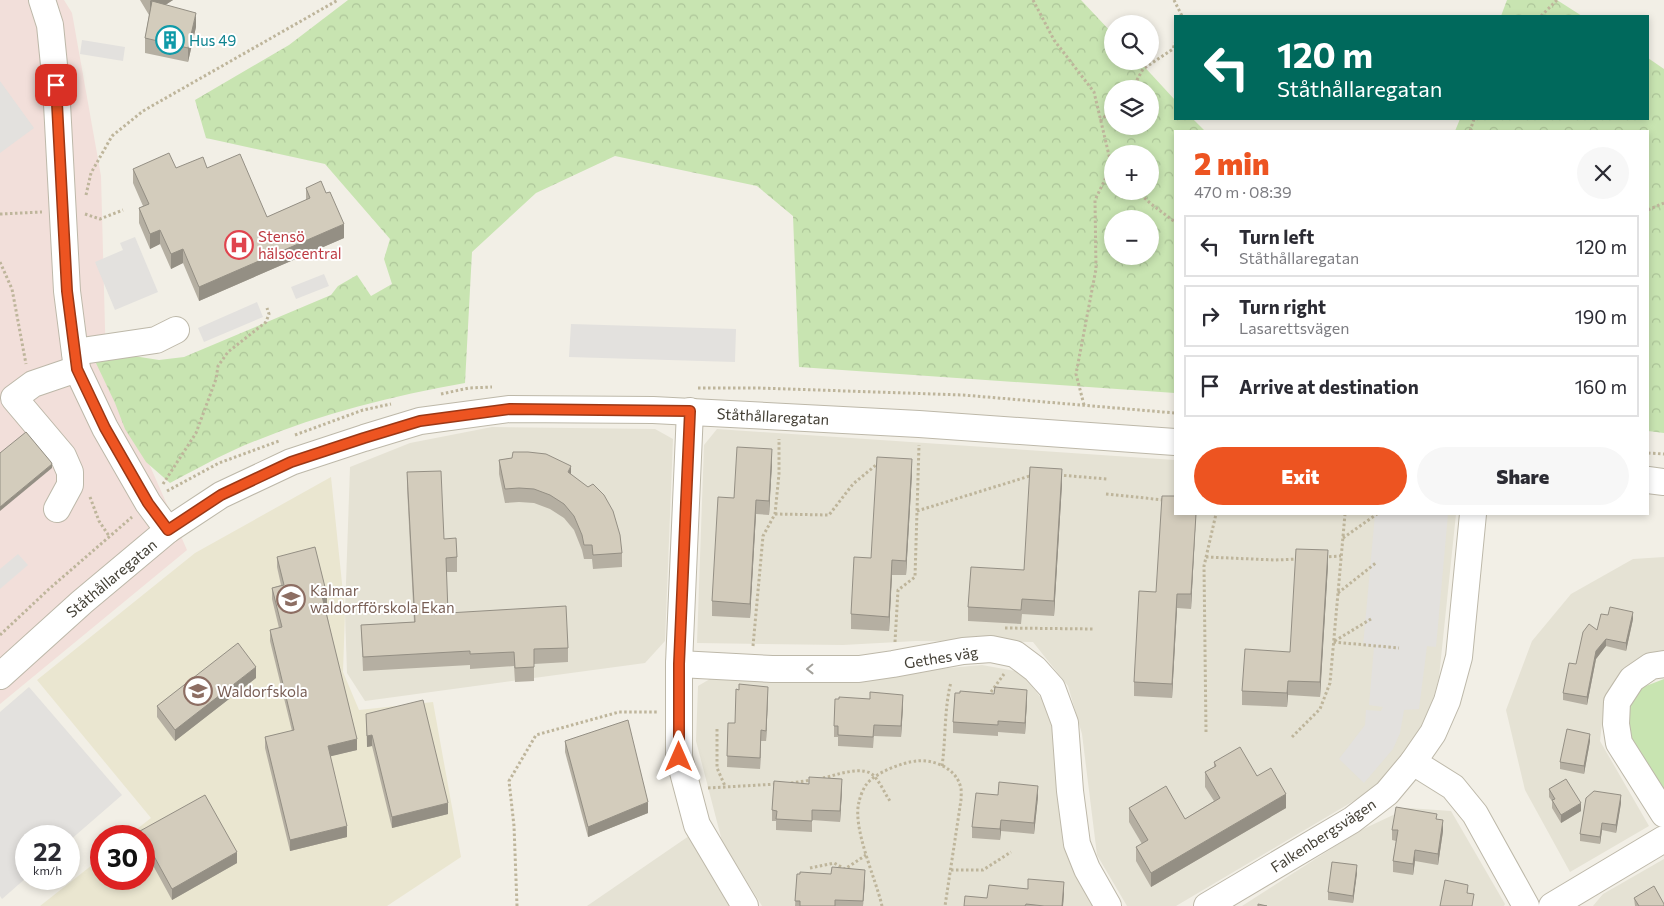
<!DOCTYPE html>
<html lang="en">
<head>
<meta charset="utf-8">
<style>
  body { margin:0; font-family:Commissioner,sans-serif; background:#f7f7f7; color:#2b2b33; height:100vh; display:flex; flex-direction:column; font-size:19px; white-space:nowrap }
  * { box-sizing:border-box; margin:0 }
  p { font-size:16px; color:#7c7c81 }
  .icon { flex:none; width:28px; height:28px; fill:none; stroke:currentColor; stroke-width:2; stroke-linecap:round; stroke-linejoin:round }
  .map { position:relative; flex:1; overflow:hidden }
  .side { position:absolute; left:1174px; top:130px; width:475px; height:385px; display:flex; flex-direction:column; background:#fff; border-radius:0px; box-shadow:0 2px 8px #0003 }
  .side>* { flex:none }
  .guide { position:absolute; left:1174px; top:15px; width:475px; height:105px; border-radius:0px; box-shadow:0 2px 8px #0003; background:#00695c; color:#fff; overflow:hidden }
  .controls { position:absolute; left:1104px; top:15px; display:grid; gap:10px }
  .controls a { display:grid; place-items:center; width:55px; height:55px; border-radius:50%; background:#fff; box-shadow:0 2px 8px #0003; font-size:25px }
  .speed { position:absolute; left:15px; top:825px; display:flex; gap:10px; font-size:25px; font-weight:700; text-align:center }
  .speed>* { display:grid; place-content:center; width:65px; height:65px; border-radius:50%; background:#fff; box-shadow:0 2px 8px #0003; line-height:1 }
  .speed small { font-size:12px; font-weight:400 }
  .speed .limit { border:8px solid #d22; background:#fff; color:#111 }
  .pin { position:absolute; display:grid; place-items:center; width:42px; height:42px; color:#fff; margin:-21px; border-radius:10px; box-shadow:0 2px 8px #0006 }
  .me { position:absolute; width:55px; margin:-28px; rotate:0deg; stroke-linejoin:round; filter:drop-shadow(0 0 4px #0008) }
  .turn { display:flex; align-items:center; gap:18px; height:105px; padding:0 20px; font-size:22px }
  .turn .icon { width:65px; height:65px; stroke-width:2.5 }
  .turn b { display:block; font-size:35px; line-height:42px }
  .round { display:grid; place-items:center; flex:none; width:52px; height:52px; border-radius:26px; background:#f7f7f7 }
  .headline { display:flex; align-items:center; justify-content:space-between; height:85px; padding:0 20px }
  h1 { font-size:30px; font-weight:800; line-height:38px; color:#ed5421 }
  .cta { display:flex; gap:10px; margin-top:auto; padding:10px 20px }
  .cta a { flex:1; height:58px; border-radius:30px; background:#ed5421; color:#fff; font-size:20px; font-weight:800; line-height:58px; text-align:center }
  .cta a+a { background:#f7f7f7; color:#2b2b33 }
  ul { padding:0; list-style:none }
  li { display:flex; align-items:center; gap:15px; height:62px; margin:0 10px 8px; padding:0 10px; border:2px solid #e1e1e2; border-radius:0px }
  li div { flex:1 }
  li b { display:block; font-size:19px }
  li em { font-style:normal }
  .map>svg:first-child { display:block }
  .residential { fill:#e5e2d4 }
  .education { fill:#eae6d0 }
  .medical { fill:#f2dfda }
  .green { fill:#c8e4b1 }
  .forest { fill:url(#forest-crowns); fill-rule:evenodd }
  .parking { fill:#e3e1de }
  .lines { fill:none; stroke-linecap:round; stroke-linejoin:round }
  .minor-casing { stroke:#bdb8a9; stroke-width:28 }
  .path { stroke:#beb59b; stroke-width:3; stroke-dasharray:2.5 2.5; stroke-linecap:butt }
  .minor { stroke:#fff; stroke-width:26 }
  .wall { fill:#b5afa2 }
  .shaded-wall { fill:#948f84 }
  .building { fill:#d3ccbc; stroke:#948f84 }
  .oneway { stroke:#a2a09a }
  .route-casing { stroke:#9a3715; stroke-width:12 }
  .route { stroke:#ed5421; stroke-width:9 }
  .labels { text-anchor:middle; dominant-baseline:central; stroke-width:4; stroke-linejoin:round; paint-order:stroke }
  .culture-label { font-size:15px; fill:#0d838f; stroke:#fff; text-anchor:start }
  .health-label { font-size:15px; fill:#be3a42; stroke:#fff; text-anchor:start }
  .street-label { font-size:15px; fill:#444036; stroke:#fff }
  .education-label { font-size:15px; fill:#785e54; stroke:#fff; text-anchor:start }
</style>
</head>
<body>
<div class="map">
<svg width="1664" height="906" viewBox="0 0 1664 906">
  <defs>
    <pattern id="forest-crowns" width="20" height="18" patternUnits="userSpaceOnUse" patternTransform="scale(1.25)"><rect width="20" height="18" fill="#c8e4b1"/><path d="M2 6a3 3 0 1 1 6 0M12 15a3 3 0 1 1 6 0" fill="none" stroke="#adc599"/></pattern>
  </defs>
  <rect width="100%" height="100%" fill="#f2efe6"/>
  <g class="residential">
    <path d="M492,427L655,429L673,439L665,641L645,663L365,701L347,673L345,612L350,467L410,443Z"/>
    <path d="M717,429L1175,460V514H1456L1439,677L1427,721L1384,783L1176,906H1127L1097,855L1082,734L1068,686L1033,642L916,641L843,645L697,643L704,445Z"/>
    <path d="M1664,557V655L1649,658L1623,668L1608,694L1603,714L1600,741L1649,826L1570,872L1525,790L1506,710L1532,641L1571,594L1633,559Z"/>
    <path d="M982,665L1021,672L1048,707L1069,829L1094,906H762L722,841L696,741L698,686L715,676L827,679Z"/>
    <path d="M1408,808L1451,811L1505,904L1504,906H1242L1359,831Z"/>
    <path d="M689,836L729,906H587Z"/>
    <path d="M1664,859V906H1593L1603,894Z"/>
  </g>
  <path class="education" d="M331,477L345,612L343,672L359,710L433,702L461,857L387,906H40L101,858V879H144V836H128L151,818L37,680L195,553Z"/>
  <path class="medical" d="M0,0H64L72,13L101,176L106,366L187,550L0,704Z"/>
  <path class="green" d="M1664,679V790L1633,746L1626,723V709L1638,689Z"/>
  <g class="forest">
    <path d="M348,0H1081L1112,33V61H1139L1175,100V119H1193L1205,131H1175V393L799,367L793,216L757,186L615,156L536,193L472,252L465,383C386,397 308,417 234,450C212,460 191,472 170,483L146,462L125,429L115,403L95,361L121,354L159,360L184,357L331,295L338,286L357,275L371,296L392,284L384,259L390,239L325,164L206,138L195,100L289,45ZM1112,89H1150V126H1112ZM1112,154H1150V191H1112ZM1112,219H1150V256H1112Z"/>
    <path d="M1507,0H1557L1582,16H1501Z"/>
    <path d="M1648,58L1664,69V433L1648,431V131H1455L1460,119H1648Z"/>
  </g>
  <g class="parking">
    <path d="M82,40L125,47L123,61L80,54Z"/>
    <path d="M0,81L34,128L0,153Z"/>
    <path d="M135,237L158,292L115,310L95,262L123,250L120,243Z"/>
    <path d="M324,274L329,286L296,299L291,287Z"/>
    <path d="M257,302L263,317L204,342L198,328Z"/>
    <path d="M571,324L736,329L735,362L569,357Z"/>
    <path d="M1375,514H1448L1436,647L1427,646L1419,709L1404,710L1400,733L1393,749L1364,783L1339,759L1365,725L1366,710L1381,711L1383,707L1369,705L1374,647L1363,646Z"/>
    <path d="M18,554L28,565L0,589V569Z"/>
    <path d="M29,687L122,795L69,841V836H26V878L2,899L0,896V712Z"/>
  </g>
  <g class="lines">
    <defs>
      <g id="minor">
        <path d="M42,0L50,25L56,85L67,291L77,369L105,428L148,503L168,530"/>
        <path d="M75,352L156,340L176,330"/>
        <path d="M690,411L679,664V757L697,825L745,906"/>
        <path d="M1648,480L1664,482"/>
        <path d="M57,509L70,485V472L63,456L14,398L33,384L77,369"/>
        <path d="M679,664L772,669H859L893,664L963,651L991,649L1015,654L1035,669L1052,688L1065,723L1070,791L1077,844L1087,869L1108,906"/>
        <path d="M1664,664L1651,666L1632,679L1617,702L1616,724L1619,743L1664,814"/>
        <path d="M0,676L82,602L168,530L221,495L291,462L364,438L420,421L510,409L653,410L919,424L1175,442"/>
        <path d="M1413,762L1453,787L1475,814L1526,906"/>
        <path d="M1207,906L1352,820L1387,793L1413,762L1433,733L1447,701L1459,657L1473,514"/>
        <path d="M1552,906L1664,839"/>
      </g>
    </defs>
    <use href="#minor" class="minor-casing"/>
    <g class="path">
      <path d="M1033,0L1054,40L1094,92L1112,168"/>
      <path d="M1174,0L1182,16"/>
      <path d="M1541,16L1557,0"/>
      <path d="M1132,89L1143,69L1173,49L1175,43"/>
      <path d="M1100,121L1112,110"/>
      <path d="M1470,131L1474,119"/>
      <path d="M1137,191L1151,204L1175,222"/>
      <path d="M86,195L91,173L112,136L143,111L338,0"/>
      <path d="M1648,210L1664,203"/>
      <path d="M0,214L42,212"/>
      <path d="M85,214L100,219L123,210"/>
      <path d="M0,262L12,289L26,364"/>
      <path d="M698,388H759L963,395L1175,413"/>
      <path d="M441,394L469,388L492,387"/>
      <path d="M1084,405L1076,374L1096,269L1095,200L1111,167"/>
      <path d="M295,435L363,410L391,404"/>
      <path d="M1648,453L1664,454"/>
      <path d="M1059,475L1107,479"/>
      <path d="M163,484L196,433L216,379L218,366L228,352L266,322L269,314L267,308"/>
      <path d="M167,491L219,463L279,441"/>
      <path d="M1106,494L1164,500"/>
      <path d="M90,497L99,521L109,536"/>
      <path d="M917,511L1033,475"/>
      <path d="M775,514L829,515L853,484L876,465H880"/>
      <path d="M1343,538L1377,514"/>
      <path d="M1206,557L1275,560L1298,559"/>
      <path d="M1324,557L1341,556"/>
      <path d="M1338,593L1377,562"/>
      <path d="M1371,619L1333,642L1399,648"/>
      <path d="M1005,628L1094,629"/>
      <path d="M0,635L49,589L132,517"/>
      <path d="M895,642L898,590L915,577L919,445"/>
      <path d="M753,646L763,536L775,514L779,474V439"/>
      <path d="M991,692L1004,674"/>
      <path d="M717,729V768L725,786"/>
      <path d="M1206,732L1204,566L1216,514"/>
      <path d="M1292,737L1320,709L1330,683L1345,514"/>
      <path d="M942,766C946,738 944,709 951,682"/>
      <path d="M823,778C837,775 865,764 875,777C881,784 885,794 890,801"/>
      <path d="M791,783L812,780"/>
      <path d="M708,788L777,784"/>
      <path d="M810,868L834,863L845,869L866,855"/>
      <path d="M951,870H983L1011,852"/>
      <path d="M517,906L514,826L509,781L536,735L619,712H659"/>
      <path d="M882,906C876,879 852,828 859,802C860,797 863,789 866,785C874,773 903,762 917,761C933,759 955,768 960,785C962,789 961,796 961,800L945,906"/>
    </g>
    <use href="#minor" class="minor"/>
  </g>
  <g class="wall">
    <path d="M140,0H173L165,5L196,27L188,62L145,53V38L149,15Z"/>
    <path d="M176,168H207L267,217L306,200V188L344,238L199,301L183,263L171,269L160,244L150,249L139,223V208L143,206L133,183V169Z"/>
    <path d="M512,458L571,475L622,553V567L593,569L592,559H584L582,550L574,530L564,518L550,509L534,503L519,502L505,503L499,474V460Z"/>
    <path d="M772,463L769,515L756,514L750,618L712,616V601L734,498Z"/>
    <path d="M407,472L444,539L457,557V572H446L448,613L568,648V662L534,664V681L515,682L514,666L470,669V665L363,671L361,625L414,622L407,487Z"/>
    <path d="M912,473L906,575H892L889,631L851,629V614L871,558Z"/>
    <path d="M1062,484L1054,616L1022,614L1021,624L968,621V607L1024,570Z"/>
    <path d="M1196,514L1191,609L1177,608L1172,698L1134,696V682L1156,592Z"/>
    <path d="M277,557L327,606H325L357,750L330,756L347,837L290,851L265,748V737L292,731L270,641V630L279,628L272,599V588L281,585L277,567Z"/>
    <path d="M1328,565L1320,697L1288,695L1287,707L1242,705V691L1290,652Z"/>
    <path d="M1633,619L1626,651L1606,646L1596,659L1587,705L1563,700V693L1576,664L1597,630Z"/>
    <path d="M256,678L175,741L157,717V706Z"/>
    <path d="M739,690L768,697L766,741H761L760,769L727,767L728,723H735Z"/>
    <path d="M1027,701L1025,734L998,732V736L953,733V722Z"/>
    <path d="M903,706L901,737L874,736L873,748L838,746V737H834V726Z"/>
    <path d="M366,714L448,814L392,828L372,746L367,747Z"/>
    <path d="M565,741L648,813L588,837L565,752Z"/>
    <path d="M1590,741L1584,774L1560,769V762Z"/>
    <path d="M1214,762L1257,776L1286,808L1151,887L1136,861V847L1142,844L1129,822V808L1185,819L1214,801L1205,787V772L1214,767Z"/>
    <path d="M1549,789L1581,811L1561,823L1552,808V801L1549,797Z"/>
    <path d="M842,790L840,822L812,820V832L776,830V821H772V810Z"/>
    <path d="M998,795L1038,797L1034,834L1001,831L1000,840L972,838V827Z"/>
    <path d="M1621,803L1616,833L1602,830L1600,844L1580,841V834Z"/>
    <path d="M1437,819L1443,831L1438,865L1415,861L1413,875L1393,872V861L1396,841L1392,840V830Z"/>
    <path d="M140,831L237,863L172,900L144,849V836H140Z"/>
    <path d="M1357,873L1353,903L1328,900V892Z"/>
    <path d="M797,874L865,881L863,906H795Z"/>
    <path d="M1064,892L1063,906H964L987,898Z"/>
    <path d="M1634,898L1664,906H1635Z"/>
  </g>
  <g class="shaded-wall">
    <path d="M151,0H173L150,15V1Z"/>
    <path d="M196,13V27L188,62V48Z"/>
    <path d="M344,224V238L199,301V287Z"/>
    <path d="M160,230V244L150,249V234Z"/>
    <path d="M183,249V263L171,269V254Z"/>
    <path d="M772,449V463L769,515V501Z"/>
    <path d="M912,459V473L906,575V561Z"/>
    <path d="M52,464V468L0,511V507Z"/>
    <path d="M571,466V480L568,472Z"/>
    <path d="M1062,469V484L1054,616V601Z"/>
    <path d="M756,500V514L750,618V604Z"/>
    <path d="M1196,514L1191,609V594Z"/>
    <path d="M1328,550V565L1320,697V682Z"/>
    <path d="M892,560V575L889,631V617Z"/>
    <path d="M1177,594V608L1172,698V684Z"/>
    <path d="M327,595V606L322,607V596Z"/>
    <path d="M1633,612V619L1626,651V643Z"/>
    <path d="M1606,639V646L1596,659L1587,705V697L1596,651Z"/>
    <path d="M256,667V678L175,741V730Z"/>
    <path d="M1288,681V695L1287,707V693Z"/>
    <path d="M768,687V697L766,741V731Z"/>
    <path d="M1027,690V701L1025,734V723Z"/>
    <path d="M903,695V706L901,737V726Z"/>
    <path d="M761,730V741L760,769V758Z"/>
    <path d="M1590,734V741L1584,774V766Z"/>
    <path d="M372,735V746L367,747V736Z"/>
    <path d="M357,739V750L328,757V746Z"/>
    <path d="M842,779V790L840,822V811Z"/>
    <path d="M1038,786V797L1034,834V823Z"/>
    <path d="M1286,794V808L1151,887V873Z"/>
    <path d="M1621,795V803L1616,833V825Z"/>
    <path d="M648,802V813L588,837V827Z"/>
    <path d="M448,803V814L392,828V817Z"/>
    <path d="M1581,803V811L1561,823V815Z"/>
    <path d="M1001,820V831L1000,840V829Z"/>
    <path d="M1443,820V831L1438,865V854Z"/>
    <path d="M1602,823V830L1600,844V837Z"/>
    <path d="M347,826V837L290,851V840Z"/>
    <path d="M1415,850V861L1413,875V864Z"/>
    <path d="M237,852V863L172,900V889Z"/>
    <path d="M1357,865V873L1353,903V896Z"/>
    <path d="M865,870V881L863,906Z"/>
    <path d="M1064,882V892L1063,906H1062Z"/>
  </g>
  <g class="building">
    <path d="M152,1L196,13L188,48L145,38Z"/>
    <path d="M169,153L176,168L203,157L207,168L240,154L267,217L310,198L306,188L321,181L326,193L330,192L344,224L199,287L183,249L171,254L160,230L150,234L139,208L149,204L133,169Z"/>
    <path d="M26,432L51,462L52,464L0,507V453Z"/>
    <path d="M737,447L772,449L769,501L756,500L750,604L712,601L718,497L734,498Z"/>
    <path d="M513,452H528L546,454L571,466L568,472L588,487L593,484L604,495L613,511L620,535L622,553L593,555L592,545H584L582,535L574,516L564,504L550,495L534,489L519,488L505,489L499,460L512,458Z"/>
    <path d="M877,457L912,459L906,561L892,560L889,617L851,614L854,557L871,558Z"/>
    <path d="M1030,467L1062,469L1054,601L1022,599L1021,610L968,607L971,567L1024,570Z"/>
    <path d="M441,471L444,539L456,538L457,557L446,558L448,613L566,606L568,648L534,649V667L515,668L514,652L470,654V651L363,657L361,625L415,622L407,472Z"/>
    <path d="M1162,496H1175V514H1196L1191,594H1177L1172,684L1134,682L1139,591L1156,592Z"/>
    <path d="M315,547L327,595L322,596L357,739L328,746L347,826L290,840L265,737L294,730L270,630L282,627L272,588L284,585L277,557Z"/>
    <path d="M1296,549L1328,550L1320,682L1288,681L1287,693L1242,691L1245,649L1290,652Z"/>
    <path d="M1610,607L1633,612L1626,643L1606,639L1596,651L1587,697L1563,693L1569,663L1576,664L1583,632L1589,624L1597,630L1601,614L1608,615Z"/>
    <path d="M238,643L256,667L175,730L157,706Z"/>
    <path d="M739,684L768,687L766,731L761,730L760,758L727,756L728,723H735L736,689L739,690Z"/>
    <path d="M995,687L1027,690L1025,723L998,721V725L953,722L955,693H960V691L994,694Z"/>
    <path d="M870,692L903,695L901,726L874,725L873,737L838,735V726H834L835,699H839V697L870,699Z"/>
    <path d="M423,700L448,803L392,817L372,735L367,736L366,714Z"/>
    <path d="M628,720L648,802L588,827L565,741Z"/>
    <path d="M1567,729L1590,734L1584,766L1560,762Z"/>
    <path d="M1240,747L1257,776L1271,768L1286,794L1151,873L1136,847L1148,840L1129,808L1166,786L1185,819L1220,798L1205,772L1216,766L1214,762Z"/>
    <path d="M809,777L842,779L840,811L812,810V821L776,819L777,811L772,810L774,781L809,784Z"/>
    <path d="M1566,779L1581,803L1561,815L1552,800L1555,799L1549,789Z"/>
    <path d="M999,782L1038,786L1034,823L1001,820L1000,829L972,827L976,793L998,795Z"/>
    <path d="M1594,791L1621,795L1616,825L1602,823L1600,837L1580,834L1586,798Z"/>
    <path d="M205,795L237,852L172,889L144,838V836H143L140,831Z"/>
    <path d="M1396,807L1437,814L1436,819L1443,820L1438,854L1415,850L1413,864L1393,861L1398,830H1392Z"/>
    <path d="M1332,862L1357,865L1353,896L1328,892Z"/>
    <path d="M832,867L865,870L863,901L835,900V906H800V901H795L797,874H800V872L831,874Z"/>
    <path d="M1028,879L1064,882L1062,906H1044L1026,904L1025,906H964L965,896L987,898L989,885L1028,889Z"/>
    <path d="M1445,880L1468,885L1467,893L1474,894L1472,906H1440Z"/>
    <path d="M1654,886L1664,904V906H1639L1634,898Z"/>
    <path d="M1258,904L1267,906H1258Z"/>
  </g>
  <defs><path id="oneway-chevron" d="M-2-3.5L2.5 0L-2 3.5" fill="none" stroke-width="1.6" stroke-linecap="round" stroke-linejoin="round" transform="scale(1.25)"/></defs>
  <use class="oneway" href="#oneway-chevron" transform="translate(810 669) rotate(179)"/>
  <g class="lines">
    <defs>
      <path id="route" d="M56,85L67,291L77,369L105,428L148,503L168,530L221,495L291,462L364,438L420,421L510,409L690,411L679,664V757"/>
    </defs>
    <use href="#route" class="route-casing"/>
    <use href="#route" class="route"/>
  </g>
  <defs>
    <symbol id="building-ring" viewBox="-11 -11 22 22"><circle r="9.5" fill="#fff" stroke="#0f9aa8" stroke-width="1.5"/><path d="M-4-6H4V6H1V3H-1V6H-4ZM-2.5-4.3h1.7v1.8h-1.7ZM.8-4.3h1.7v1.8H.8ZM-2.5-1h1.7V.8h-1.7ZM.8-1h1.7V.8H.8Z" fill="#0f9aa8"/></symbol>
    <symbol id="hospital-ring" viewBox="-11 -11 22 22"><circle r="9.5" fill="#fff" stroke="#e0444e" stroke-width="1.5"/><path d="M-5-5h3v3.5h4V-5h3V5h-3V1.5h-4V5h-3Z" fill="#e0444e"/></symbol>
    <symbol id="school-ring" viewBox="-11 -11 22 22"><circle r="9.5" fill="#fff" stroke="#8d6e63" stroke-width="1.5"/><path d="M0-5L7-2L0 1L-7-2ZM-4 1L0 2.5L4 1V4Q0 6-4 4Z" fill="#8d6e63"/></symbol>
  </defs>
  <g fill-rule="evenodd">
    <use href="#building-ring" x="154" y="24" width="32" height="32"/>
    <use href="#hospital-ring" x="223" y="229" width="32" height="32"/>
    <use href="#school-ring" x="275" y="583" width="32" height="32"/>
    <use href="#school-ring" x="182" y="675" width="32" height="32"/>
  </g>
  <g class="labels">
    <g class="culture-label">
      <text x="189" y="40">Hus 49</text>
    </g>
    <g class="health-label">
      <text x="258" y="236">Stensö<tspan x="258" dy="17">hälsocentral</tspan></text>
    </g>
    <g class="street-label">
      <text transform="translate(773 416) rotate(3)">Ståthållaregatan</text>
      <text transform="translate(111 578) rotate(-40)">Ståthållaregatan</text>
      <text transform="translate(941 657) rotate(-9)">Gethes väg</text>
      <text transform="translate(1323 835) rotate(-33)">Falkenbergsvägen</text>
    </g>
    <g class="education-label">
      <text x="310" y="590">Kalmar<tspan x="310" dy="17">waldorfförskola Ekan</tspan></text>
      <text x="217" y="691">Waldorfskola</text>
    </g>
  </g>
</svg>
<div class="controls">
<a><svg class="icon" aria-label="search" viewBox="0 0 24 24"><circle cx="10" cy="10" r="6"/><path d="M15 15l6 6"/></svg></a>
<a><svg class="icon" aria-label="layers" viewBox="0 0 24 24"><path d="M12 4l9 5-9 5-9-5zM3 14l9 5 9-5"/></svg></a>
<a>+</a>
<a>−</a>
</div>
<div class="speed"><div>22<small>km/h</small></div><div class="limit">30</div></div>
<div class="pin" style="left:56px;top:85px;background:#d93025"><svg class="icon" aria-label="arrive" viewBox="0 0 24 24"><path d="M6 21V4h12l-3 4 3 4H6"/></svg></div>
<svg class="me" style="left:679px;top:757px" viewBox="-20 -20 40 40"><path d="M0-17L14 15 0 8-14 15z" fill="#ed5421" stroke="#fff" stroke-width="4"/></svg>
<div class="guide">
<div class="turn"><svg class="icon" aria-label="left" viewBox="0 0 24 24"><path d="M17 20v-9H6M10 6l-5 5 5 5"/></svg><div><b>120 m</b>Ståthållaregatan</div></div>
</div>
<section class="side">
<div class="headline"><div><h1>2 min</h1><p>470 m · 08:39</p></div><a class="round"><svg class="icon" aria-label="close" viewBox="0 0 24 24"><path d="M6 6l12 12M18 6L6 18"/></svg></a></div>
<ul>
<li><svg class="icon" aria-label="left" viewBox="0 0 24 24"><path d="M17 20v-9H6M10 6l-5 5 5 5"/></svg><div><b>Turn left</b><p>Ståthållaregatan</p></div><em>120 m</em></li>
<li><svg class="icon" aria-label="right" viewBox="0 0 24 24"><path d="M7 20v-9h11M14 6l5 5-5 5"/></svg><div><b>Turn right</b><p>Lasarettsvägen</p></div><em>190 m</em></li>
<li><svg class="icon" aria-label="arrive" viewBox="0 0 24 24"><path d="M6 21V4h12l-3 4 3 4H6"/></svg><div><b>Arrive at destination</b></div><em>160 m</em></li>
</ul>
<div class="cta"><a>Exit</a><a>Share</a></div>
</section>
</div>
</body>
</html>
